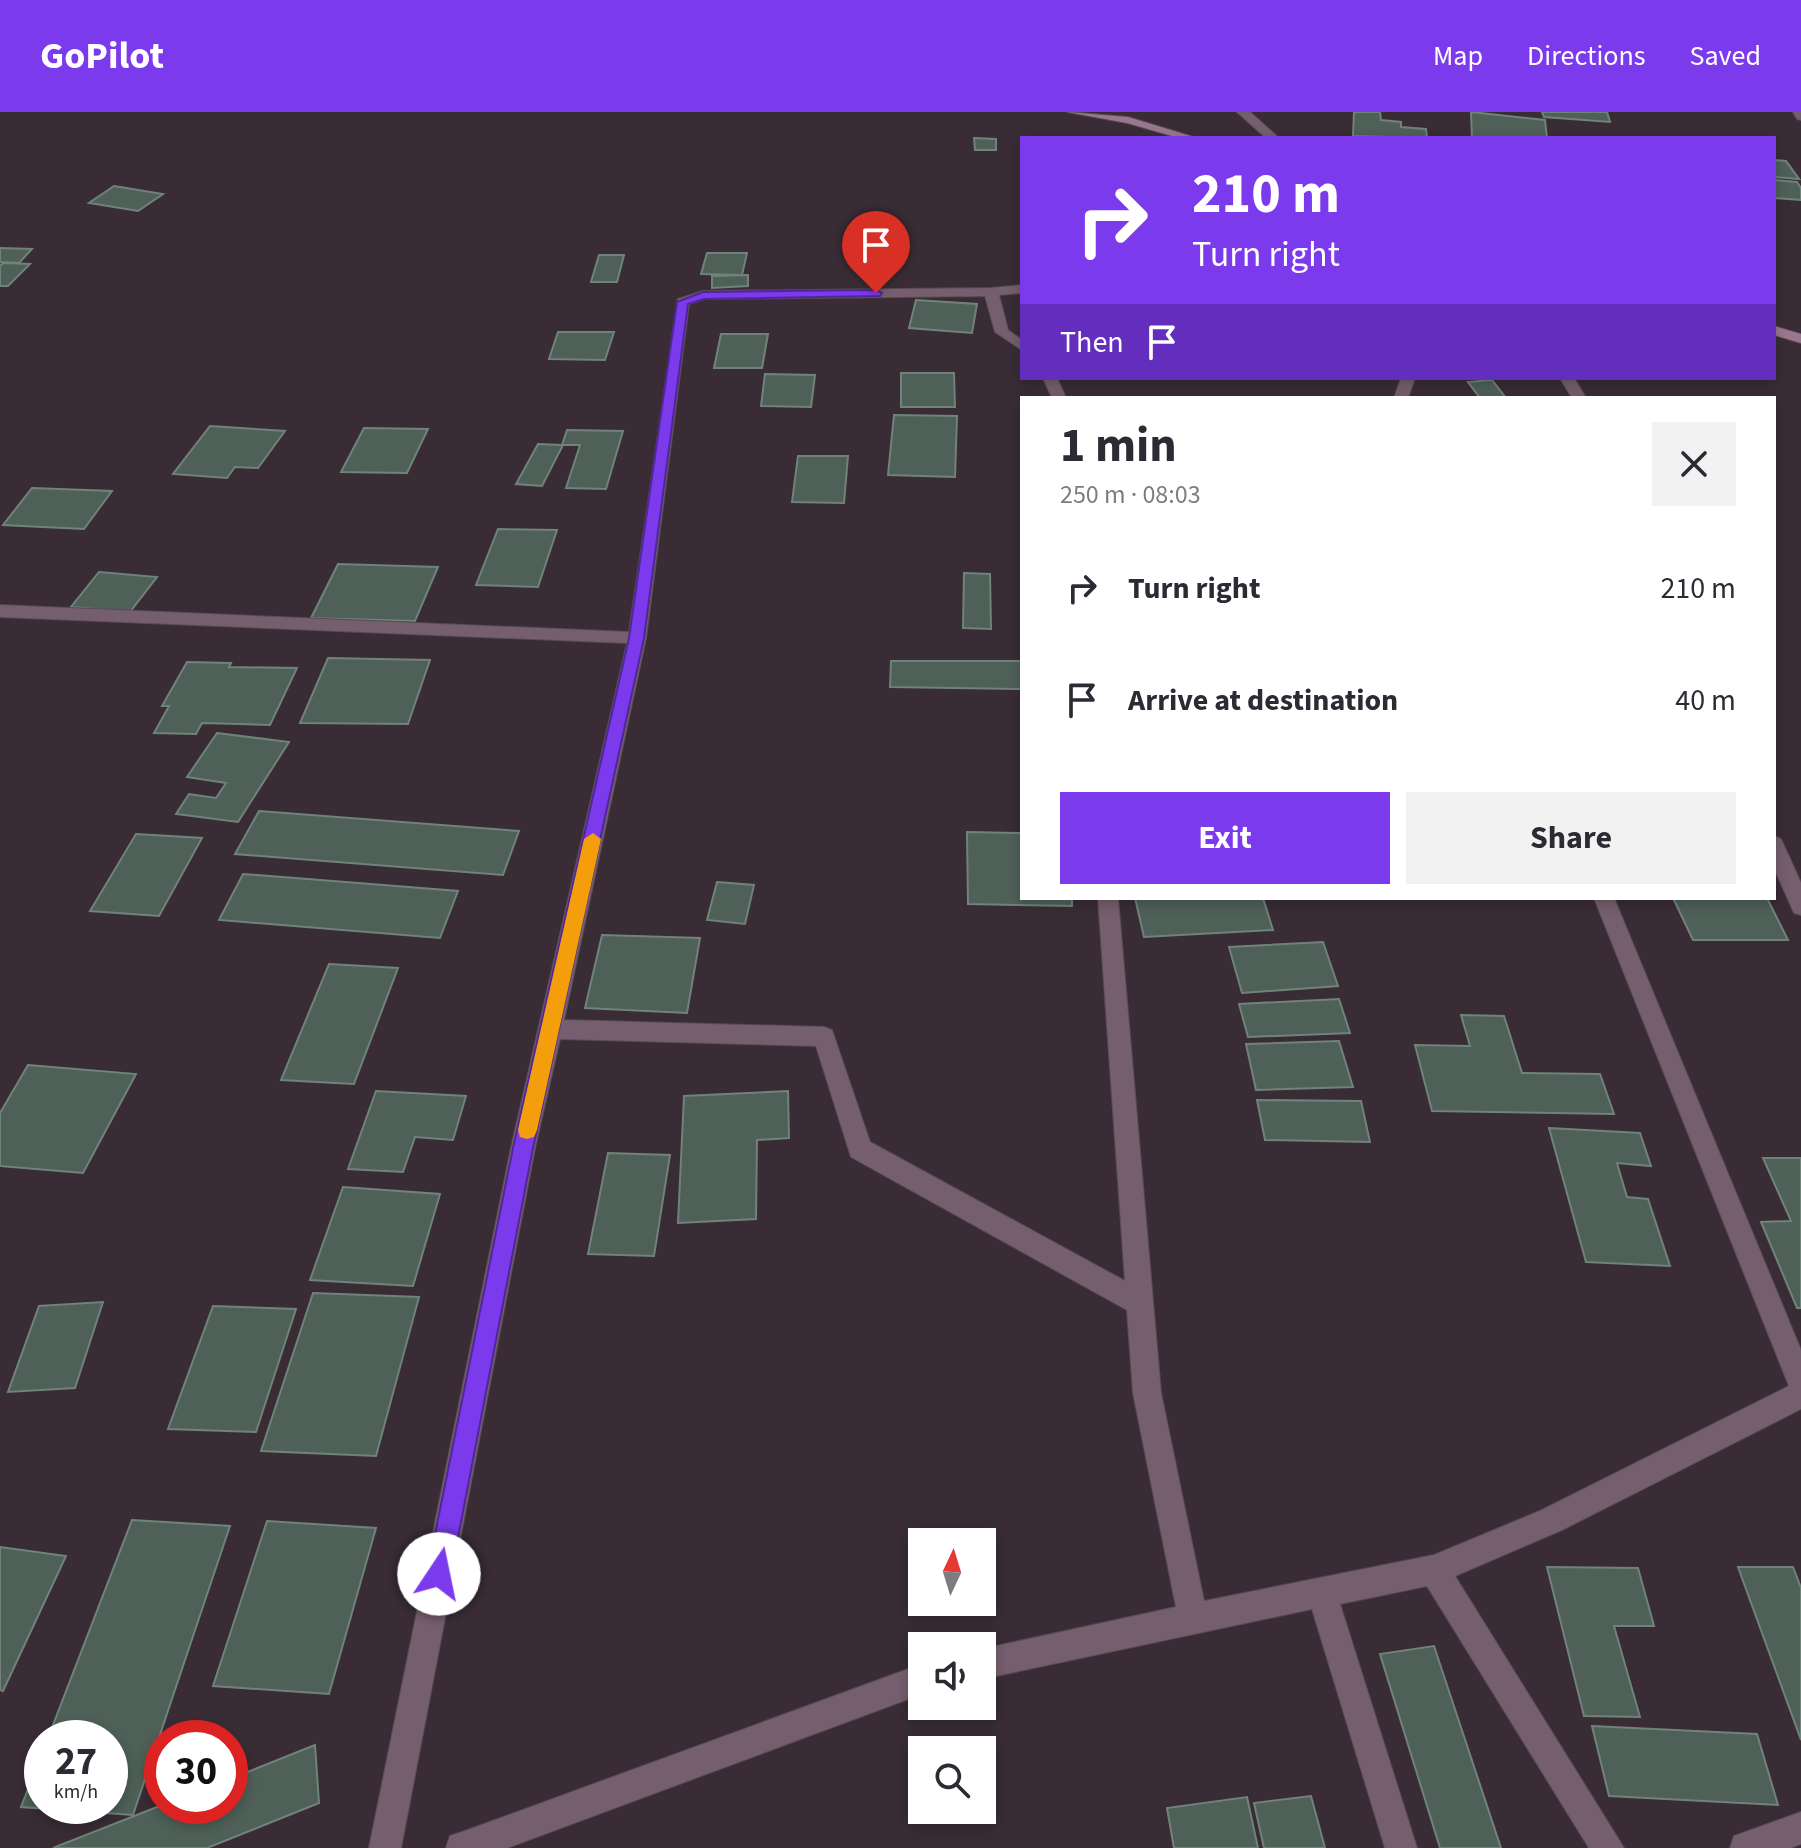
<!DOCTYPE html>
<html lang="en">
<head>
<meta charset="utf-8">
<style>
  body { margin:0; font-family:"Source Sans 3",sans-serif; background:#f2f2f3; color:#2b2b33; height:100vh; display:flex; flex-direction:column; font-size:30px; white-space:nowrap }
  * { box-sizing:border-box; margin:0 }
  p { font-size:26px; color:#7c7c81 }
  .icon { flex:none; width:44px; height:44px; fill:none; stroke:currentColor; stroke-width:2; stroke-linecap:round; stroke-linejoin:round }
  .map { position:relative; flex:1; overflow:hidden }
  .sheet { position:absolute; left:1020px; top:284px; width:756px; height:504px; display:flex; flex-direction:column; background:#fff; border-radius:0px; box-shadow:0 4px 12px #0003 }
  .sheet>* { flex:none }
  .hud { position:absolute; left:1020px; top:24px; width:756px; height:244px; border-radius:0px; box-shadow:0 4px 12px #0003; background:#7c3aed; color:#fff; overflow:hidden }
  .needle { width:52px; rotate:4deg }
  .tools { position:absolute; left:908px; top:1416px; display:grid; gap:16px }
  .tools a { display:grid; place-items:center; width:88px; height:88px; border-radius:0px; background:#fff; box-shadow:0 4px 12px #0003; font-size:40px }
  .speed { position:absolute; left:24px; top:1608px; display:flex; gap:16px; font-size:40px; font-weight:700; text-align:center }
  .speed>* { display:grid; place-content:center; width:104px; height:104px; border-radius:50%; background:#fff; box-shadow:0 4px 12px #0003; line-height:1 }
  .speed small { font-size:20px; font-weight:400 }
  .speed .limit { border:12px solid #d22; background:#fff; color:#111 }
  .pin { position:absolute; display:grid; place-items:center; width:68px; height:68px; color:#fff; margin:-82px -34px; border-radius:50% 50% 50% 0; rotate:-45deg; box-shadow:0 0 8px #0007 }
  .pin .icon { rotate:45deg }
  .me { position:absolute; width:88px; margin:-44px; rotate:11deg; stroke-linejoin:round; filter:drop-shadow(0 0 6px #0008) }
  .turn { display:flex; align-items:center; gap:28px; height:168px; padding:0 40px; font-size:36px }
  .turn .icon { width:104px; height:104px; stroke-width:2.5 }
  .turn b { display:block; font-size:56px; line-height:68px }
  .then { display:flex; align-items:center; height:76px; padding:0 40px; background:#0003; gap:16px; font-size:30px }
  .round { display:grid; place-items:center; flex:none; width:84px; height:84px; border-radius:0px; background:#f2f2f3 }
  .summary { display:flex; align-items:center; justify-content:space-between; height:136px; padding:0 40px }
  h1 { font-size:48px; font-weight:700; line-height:60px }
  .cta { display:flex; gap:16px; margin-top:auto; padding:16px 40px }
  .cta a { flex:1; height:92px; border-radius:0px; background:#7c3aed; color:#fff; font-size:32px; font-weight:700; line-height:92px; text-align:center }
  .cta a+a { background:#f2f2f3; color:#2b2b33 }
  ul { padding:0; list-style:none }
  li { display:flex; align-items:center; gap:24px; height:112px; padding:0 40px }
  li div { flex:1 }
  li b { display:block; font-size:30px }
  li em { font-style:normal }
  header { display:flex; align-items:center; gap:48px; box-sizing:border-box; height:112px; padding:0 40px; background:#7c3aed; color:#fff }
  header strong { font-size:38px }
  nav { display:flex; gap:44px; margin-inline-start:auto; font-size:28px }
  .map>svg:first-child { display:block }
  .building { fill:#4e6058; stroke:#70837a; stroke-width:2 }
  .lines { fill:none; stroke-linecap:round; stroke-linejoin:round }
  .minor-casing { stroke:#584b54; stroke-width:2 }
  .secondary-casing { stroke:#584b54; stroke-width:2 }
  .minor { fill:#755e6d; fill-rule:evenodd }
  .secondary { fill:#9b778f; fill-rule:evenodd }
  .route { fill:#7c3aed; stroke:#51269a; stroke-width:2 }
  .slow { fill:#f59e0b }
</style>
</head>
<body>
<header>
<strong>GoPilot</strong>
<nav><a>Map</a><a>Directions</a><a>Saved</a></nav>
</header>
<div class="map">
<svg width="1801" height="1736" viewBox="0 0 1801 1736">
  <rect width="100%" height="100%" fill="#392c35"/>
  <g class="building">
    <path d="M1354,0H1380L1381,8L1401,10V15L1426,17L1427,26L1353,24Z"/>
    <path d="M1471,0L1545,8L1547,26H1472Z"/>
    <path d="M1542,0H1607L1610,10L1544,5Z"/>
    <path d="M974,26L996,27V38H975Z"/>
    <path d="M1774,48L1786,49L1799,67L1774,65Z"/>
    <path d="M1774,68L1797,70L1801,76V88L1774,86Z"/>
    <path d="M114,74L163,82L138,99L89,91Z"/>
    <path d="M0,136L32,137L19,151L0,150Z"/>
    <path d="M707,141H747L742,163L701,162Z"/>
    <path d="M599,143H624L617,170H591Z"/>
    <path d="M3,151L30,152L8,174H0V154Z"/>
    <path d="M748,163V174L712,176V164Z"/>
    <path d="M916,188L977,192L972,221L909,216Z"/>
    <path d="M558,220H614L605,248L549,247Z"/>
    <path d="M721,222H768L762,256H714Z"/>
    <path d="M901,261H954L955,295H901Z"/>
    <path d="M765,262L815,263L811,295L761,294Z"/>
    <path d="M1492,268L1506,286H1480L1468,270Z"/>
    <path d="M894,303L957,304L955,365L888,363Z"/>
    <path d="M210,314L285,319L258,356L235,355L227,366L173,362Z"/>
    <path d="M364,316L428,317L407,361L341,360Z"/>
    <path d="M567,318L623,319L606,377L566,376L580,333H562Z"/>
    <path d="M538,332L563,333L542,374L516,372Z"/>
    <path d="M798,344H848L844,391L792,390Z"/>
    <path d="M32,376L112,379L84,417L3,413Z"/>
    <path d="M498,417L557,418L538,475L476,473Z"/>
    <path d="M338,452L438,455L415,509L311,506Z"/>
    <path d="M99,460L157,465L130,500L71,495Z"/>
    <path d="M964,461L990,462L991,517L963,516Z"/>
    <path d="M328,546L430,548L408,612L300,611Z"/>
    <path d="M891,549H1022V577L890,575Z"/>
    <path d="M187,550L231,551L229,555L297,556L270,613L202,611L196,622L154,621L169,594H162Z"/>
    <path d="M217,621L289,630L238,710L176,702L189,682L216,686L226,671L187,665Z"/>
    <path d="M259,699L519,719L503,763L235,742Z"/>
    <path d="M967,720L1022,721V786H1072V794L968,792Z"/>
    <path d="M136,722L202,726L159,804L90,799Z"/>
    <path d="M243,762L458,779L440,826L219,808Z"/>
    <path d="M717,770L754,773L745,812L707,808Z"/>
    <path d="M1135,786H1263L1273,818L1144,825Z"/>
    <path d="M1673,786H1767L1788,828H1693Z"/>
    <path d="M602,823L700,826L687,901L585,896Z"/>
    <path d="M1323,830L1338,874L1242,881L1229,835Z"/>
    <path d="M329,852L398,856L354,972L281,968Z"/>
    <path d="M1339,887L1350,921L1248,925L1239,892Z"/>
    <path d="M1461,903L1504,904L1522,961L1600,962L1614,1002L1432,999L1415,933L1470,934Z"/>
    <path d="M1339,929L1353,975L1256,978L1246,932Z"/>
    <path d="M28,953L136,962L83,1061L0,1054V1001Z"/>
    <path d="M376,979L466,984L453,1028L415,1025L403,1060L348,1057Z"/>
    <path d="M788,979L789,1026L757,1028L756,1107L678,1111L684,984Z"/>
    <path d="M1257,988L1361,989L1370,1030L1265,1028Z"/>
    <path d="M1549,1016L1640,1021L1651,1054L1617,1051L1627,1085L1648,1087L1670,1154L1586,1150Z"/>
    <path d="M608,1041L670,1043L654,1144L588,1142Z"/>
    <path d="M1763,1046H1801V1196H1797L1761,1110L1791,1109Z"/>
    <path d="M343,1075L440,1082L413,1174L310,1168Z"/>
    <path d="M313,1181L419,1185L376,1344L261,1339Z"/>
    <path d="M103,1190L75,1276L8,1280L39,1194Z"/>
    <path d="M213,1194L296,1197L256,1320L168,1317Z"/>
    <path d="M132,1408L230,1414L133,1703L21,1695L42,1641V1694H110V1626H48Z"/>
    <path d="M267,1409L376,1416L329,1582L213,1574Z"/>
    <path d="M0,1435L66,1444L3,1579L0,1578Z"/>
    <path d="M1547,1455L1638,1456L1654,1514H1614L1640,1605L1584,1604Z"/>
    <path d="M1738,1455H1793L1801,1476V1628Z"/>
    <path d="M1434,1534L1501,1736H1440L1380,1542Z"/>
    <path d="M1592,1614L1757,1622L1778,1693L1609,1684Z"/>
    <path d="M315,1633L319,1691L207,1736H53L162,1693L230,1694V1667Z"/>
    <path d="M1311,1684L1325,1736H1264L1254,1691Z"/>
    <path d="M1247,1685L1258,1736H1174L1167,1696Z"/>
  </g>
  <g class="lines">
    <defs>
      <g id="minor">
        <path d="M1237,0H1250L1279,26H1266Z"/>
        <path d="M1793,0H1801V8L1797,7Z"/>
        <path d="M1022,173V181L999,183L1008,218L1022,228V238L995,220L985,184L704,187L689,192L646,526L564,908L824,915L832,918L870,1030L1125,1169L1098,786H1118L1161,1281L1204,1489L1434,1443L1542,1398L1789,1274L1594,786H1614L1801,1238V1297L1562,1418L1455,1464L1624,1736H1589L1427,1474L1340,1492L1417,1736H1385L1312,1497L982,1567V1537L1176,1495L1133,1281L1127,1198L851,1045L816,934L560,927L535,1036L401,1736H369L511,1036L627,531L0,505V493L629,520L678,187L703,179L991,176Z"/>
        <path d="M1043,266H1057L1066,286H1052Z"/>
        <path d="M1401,266H1415L1408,286H1394Z"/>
        <path d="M1560,266H1574L1586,286H1572Z"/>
        <path d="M1774,724L1781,727L1801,771V803L1794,801L1774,756Z"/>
        <path d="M922,1552V1582L507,1736H446L450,1724L462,1720Z"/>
        <path d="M1801,1700V1732L1791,1736H1730L1734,1724Z"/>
      </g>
      <g id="secondary">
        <path d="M1067,0L1128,5L1197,26H1179L1127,11Z"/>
        <path d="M1774,214L1801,222V231L1774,223Z"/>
      </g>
    </defs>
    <use href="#minor" class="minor-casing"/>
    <use href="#secondary" class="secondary-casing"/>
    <use href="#minor" class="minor"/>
    <use href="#secondary" class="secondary"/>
  </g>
  <path class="route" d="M876,178L882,181L880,184L704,187L688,192L644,526L533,1036L451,1462L448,1471L439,1474L430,1471L427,1462L513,1036L629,526L677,190L703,180Z"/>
  <path class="slow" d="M593,721L601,727L537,1018L534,1025L527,1027L520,1025L518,1018L584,727Z"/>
</svg>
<div class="tools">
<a><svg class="needle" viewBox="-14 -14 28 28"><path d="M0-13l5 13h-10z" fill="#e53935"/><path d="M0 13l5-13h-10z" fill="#7c7c81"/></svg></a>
<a><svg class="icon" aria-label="sound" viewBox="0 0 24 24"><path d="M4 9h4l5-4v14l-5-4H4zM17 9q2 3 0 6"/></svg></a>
<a><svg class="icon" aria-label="search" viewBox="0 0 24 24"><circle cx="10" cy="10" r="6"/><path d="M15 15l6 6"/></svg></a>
</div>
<div class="speed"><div>27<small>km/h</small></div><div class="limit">30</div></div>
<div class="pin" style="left:876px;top:181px;background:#d93025"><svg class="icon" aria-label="arrive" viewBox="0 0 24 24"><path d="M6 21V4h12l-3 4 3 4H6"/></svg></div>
<svg class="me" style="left:439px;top:1462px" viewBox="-20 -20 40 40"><circle r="19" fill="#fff"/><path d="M0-13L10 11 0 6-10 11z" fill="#7c3aed"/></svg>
<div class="hud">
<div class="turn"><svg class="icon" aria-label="right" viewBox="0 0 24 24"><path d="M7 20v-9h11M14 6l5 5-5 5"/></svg><div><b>210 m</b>Turn right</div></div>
<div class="then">Then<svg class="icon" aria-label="arrive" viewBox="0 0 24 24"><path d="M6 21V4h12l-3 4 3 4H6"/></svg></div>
</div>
<section class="sheet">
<div class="summary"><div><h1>1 min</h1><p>250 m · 08:03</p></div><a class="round"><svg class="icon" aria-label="close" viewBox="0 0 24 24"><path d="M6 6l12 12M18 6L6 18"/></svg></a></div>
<ul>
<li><svg class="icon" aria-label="right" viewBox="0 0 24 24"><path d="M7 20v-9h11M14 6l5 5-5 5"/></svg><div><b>Turn right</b></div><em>210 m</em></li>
<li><svg class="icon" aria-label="arrive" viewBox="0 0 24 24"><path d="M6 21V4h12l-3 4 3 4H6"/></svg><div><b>Arrive at destination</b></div><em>40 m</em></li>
</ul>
<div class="cta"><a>Exit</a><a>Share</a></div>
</section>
</div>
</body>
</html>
